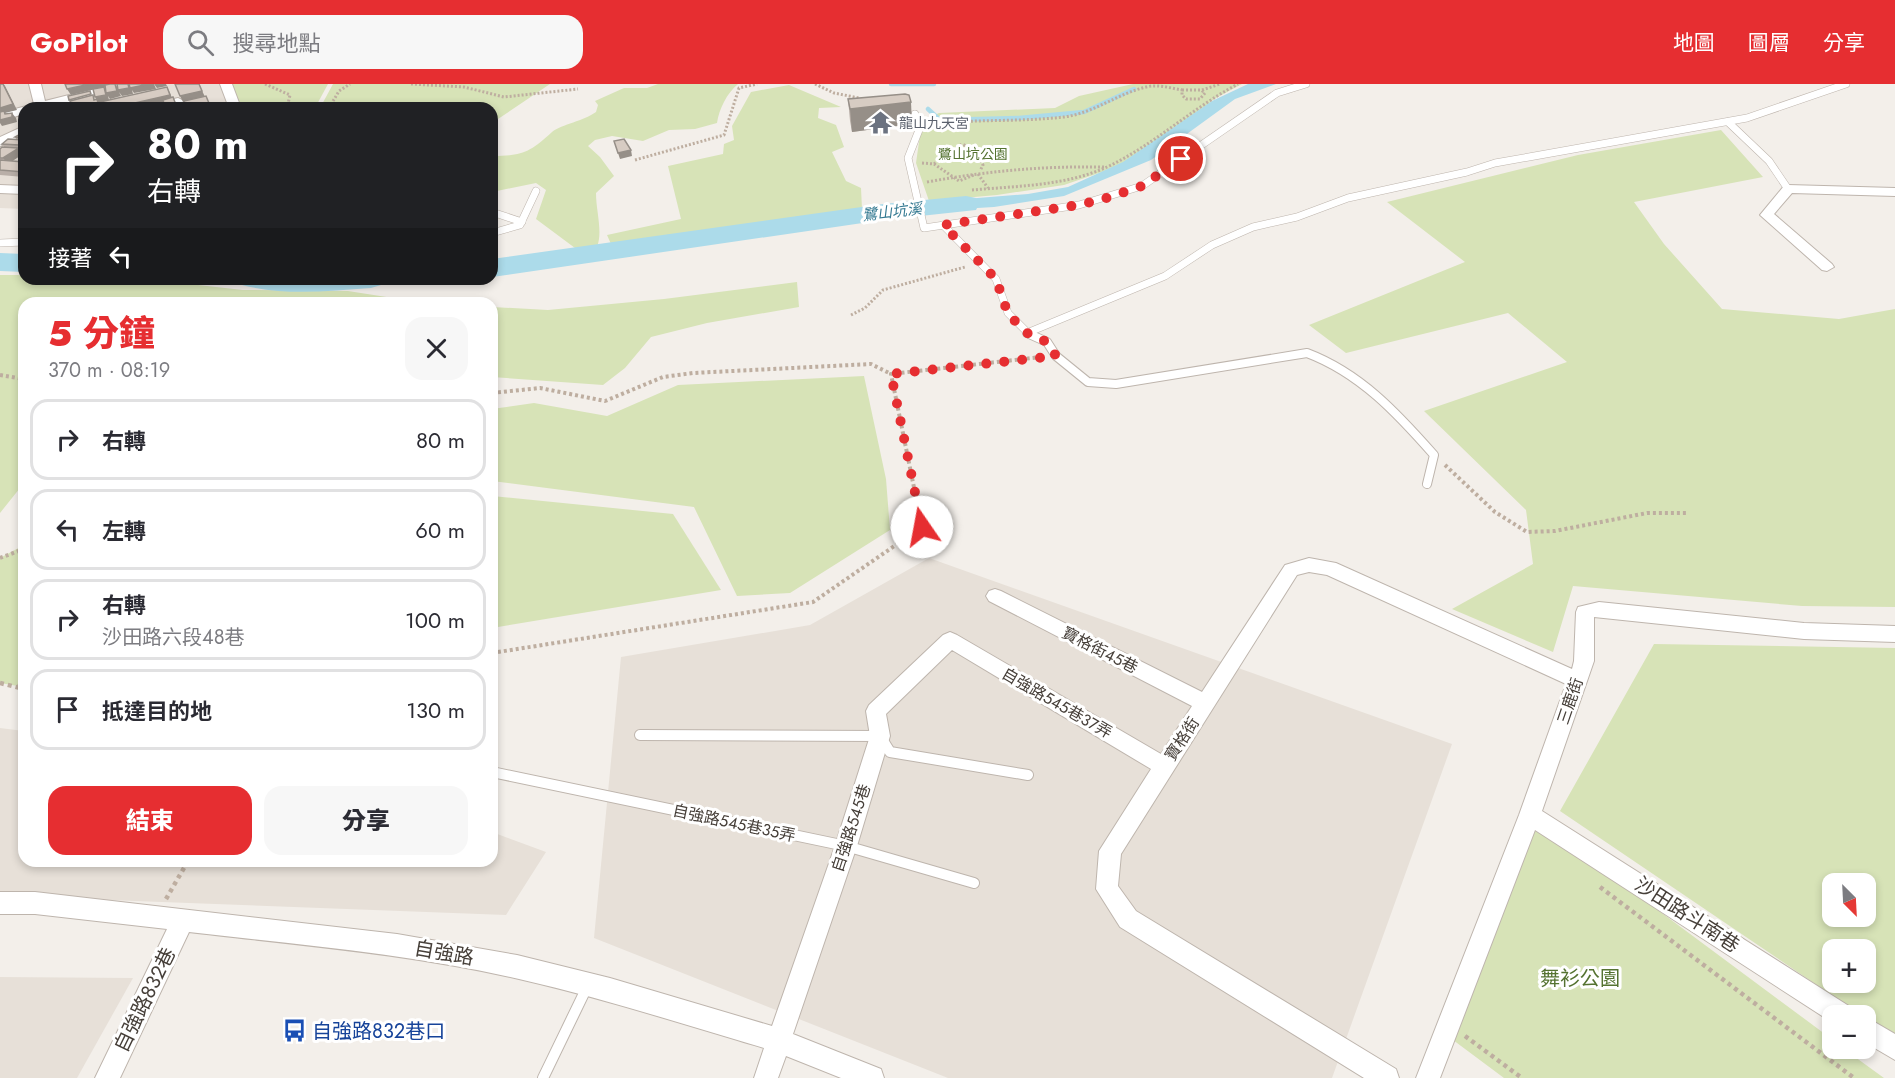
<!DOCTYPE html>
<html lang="zh-TW">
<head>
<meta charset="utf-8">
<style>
  body { margin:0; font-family:Jost,"Noto Sans TC",sans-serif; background:#f7f7f7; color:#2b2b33; height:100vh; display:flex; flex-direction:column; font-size:22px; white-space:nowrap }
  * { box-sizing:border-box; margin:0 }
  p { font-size:20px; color:#7c7c81 }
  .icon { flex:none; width:33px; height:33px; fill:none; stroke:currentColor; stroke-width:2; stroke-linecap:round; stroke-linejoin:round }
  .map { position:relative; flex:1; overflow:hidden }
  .drawer { position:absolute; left:18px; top:213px; width:480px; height:570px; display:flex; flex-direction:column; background:#fff; border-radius:18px; box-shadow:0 3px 9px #0003 }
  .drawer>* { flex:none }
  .guide { position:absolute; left:18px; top:18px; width:480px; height:183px; border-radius:18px; box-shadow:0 3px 9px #0003; background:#202124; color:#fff; overflow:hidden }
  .needle { width:39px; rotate:156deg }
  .tools { position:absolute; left:1822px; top:789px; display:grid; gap:12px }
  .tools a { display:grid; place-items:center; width:54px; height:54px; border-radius:12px; background:#fff; box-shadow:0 3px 9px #0003; font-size:30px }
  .pin { position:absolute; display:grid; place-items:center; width:51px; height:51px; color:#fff; margin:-26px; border:3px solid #fff; border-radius:50%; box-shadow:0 2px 6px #0007 }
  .me { position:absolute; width:66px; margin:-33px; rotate:348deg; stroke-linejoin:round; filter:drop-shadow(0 0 4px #0008) }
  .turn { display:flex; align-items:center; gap:21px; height:126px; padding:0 30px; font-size:27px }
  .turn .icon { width:78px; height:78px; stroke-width:2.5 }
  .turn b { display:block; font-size:42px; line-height:51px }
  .then { display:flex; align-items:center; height:57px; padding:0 30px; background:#0003; gap:12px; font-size:22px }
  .round { display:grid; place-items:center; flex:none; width:63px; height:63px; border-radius:18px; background:#f7f7f7 }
  .head { display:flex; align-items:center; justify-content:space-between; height:102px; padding:0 30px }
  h1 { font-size:36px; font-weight:800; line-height:45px; color:#e62e31 }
  .primary-button { display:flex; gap:12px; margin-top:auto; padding:12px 30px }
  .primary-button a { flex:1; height:69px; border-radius:18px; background:#e62e31; color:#fff; font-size:24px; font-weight:800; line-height:69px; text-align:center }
  .primary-button a+a { background:#f7f7f7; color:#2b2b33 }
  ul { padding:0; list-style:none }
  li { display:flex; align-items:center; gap:18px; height:81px; margin:0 12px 9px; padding:0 18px; border:3px solid #e1e1e2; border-radius:18px }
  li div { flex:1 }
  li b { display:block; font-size:22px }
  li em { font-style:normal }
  header { display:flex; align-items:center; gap:36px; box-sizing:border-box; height:84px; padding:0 30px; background:#e62e31; color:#fff }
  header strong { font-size:28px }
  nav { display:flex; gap:33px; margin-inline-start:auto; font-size:21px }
  .search { width:420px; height:54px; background:#f7f7f7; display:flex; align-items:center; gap:15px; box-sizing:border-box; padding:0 21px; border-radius:18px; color:#7c7c81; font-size:22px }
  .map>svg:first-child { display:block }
  .residential { fill:#e7e0d8 }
  .green { fill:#d7e3b7; fill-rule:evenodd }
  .water { fill:#acdbea }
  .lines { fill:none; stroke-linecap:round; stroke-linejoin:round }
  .stream { stroke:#acdbea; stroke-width:4.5 }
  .river { fill:#acdbea; fill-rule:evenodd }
  .lane-far2-casing { stroke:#beb5ad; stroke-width:8 }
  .lane-far1-casing { stroke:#beb5ad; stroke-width:10 }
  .lane-casing { stroke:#beb5ad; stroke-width:12 }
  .street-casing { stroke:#beb5ad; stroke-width:2 }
  .path-far2 { stroke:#beaea0; stroke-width:3; stroke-dasharray:2 2; stroke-linecap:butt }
  .path-far1 { stroke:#beaea0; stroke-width:4; stroke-dasharray:3 3; stroke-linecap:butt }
  .path { stroke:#beaea0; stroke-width:4.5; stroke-dasharray:4 4; stroke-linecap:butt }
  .lane-far2 { stroke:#fff; stroke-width:7 }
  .lane-far1 { stroke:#fff; stroke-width:8 }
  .lane { stroke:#fff; stroke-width:10 }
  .street { fill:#fff; fill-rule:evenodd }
  .wall { fill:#b9afa8 }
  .shaded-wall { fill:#968f88; fill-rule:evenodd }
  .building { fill:#d7ccc3; stroke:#968f88; stroke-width:1.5 }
  .route { stroke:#e62e31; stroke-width:10; stroke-dasharray:0 18 }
  .labels { text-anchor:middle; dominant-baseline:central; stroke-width:6; stroke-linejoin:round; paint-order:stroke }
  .far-worship-label { font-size:14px; fill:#5b616d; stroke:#fff; text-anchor:start }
  .far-park-label { font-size:14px; fill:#557331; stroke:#fff }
  .far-water-label { font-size:15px; font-style:italic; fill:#357a92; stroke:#fff }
  .street-label { font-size:16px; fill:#463f39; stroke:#fff }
  .near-street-label { font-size:20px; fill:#463f39; stroke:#fff }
  .near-park-label { font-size:20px; fill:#557331; stroke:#fff }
  .near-transit-label { font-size:20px; fill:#164399; stroke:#fff; text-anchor:start }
</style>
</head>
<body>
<header>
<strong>GoPilot</strong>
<div class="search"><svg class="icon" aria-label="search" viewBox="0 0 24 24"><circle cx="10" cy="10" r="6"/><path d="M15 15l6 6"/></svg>搜尋地點</div>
<nav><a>地圖</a><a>圖層</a><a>分享</a></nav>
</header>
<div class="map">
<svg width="1895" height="994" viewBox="0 0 1895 994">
  <rect width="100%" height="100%" fill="#f3efea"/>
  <g class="residential">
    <path d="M0,0H223L234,24H24V125L0,124Z"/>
    <path d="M929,474L1452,660L1332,994H948L594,854L621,573L810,541Z"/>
    <path d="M0,644L24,647V777H492V748L546,768L506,831L0,812Z"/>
    <path d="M0,893L133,894L77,994H0Z"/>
  </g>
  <g class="green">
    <path d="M231,0H328L315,24H239Z"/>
    <path d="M333,0H550L492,39V24H320Z"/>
    <path d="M658,0H738C727,9 719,25 717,39L695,45L669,46L643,57L612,52L595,56L588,62L600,73L614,92L596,109C596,127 603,148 597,163L575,164L536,135L546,106L536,99L492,108V72C523,72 530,68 552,48C562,40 584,37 596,28L598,21L595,17L624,4H647Z"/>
    <path d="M1133,0H1242L1214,15L1178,46L1134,77L1064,101L997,111L929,117L916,79L922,37L939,29L1055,24L1079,12Z"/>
    <path d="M789,1L841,23L819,24L818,34L836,41L844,63L832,68L846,97L861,104L862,125L611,160L607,151L681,135L668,82L723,70L724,60L734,56L732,42L751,8Z"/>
    <path d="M1721,46L1763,93L1634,118L1664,160L1722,225L1839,235L1895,225V523L1802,522L1573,502L1553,568L1452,525L1533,480L1526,426L1424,327L1567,278L1508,229L1346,269L1309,241L1465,178L1387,118L1578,71Z"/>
    <path d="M0,191H24V195H144L243,206L348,207L425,219H24V399L0,429Z"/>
    <path d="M797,198L799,223L707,239L651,253L625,284L603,301L492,293V223L548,226L664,215Z"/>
    <path d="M864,292L886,395L890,446L790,509L737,512L694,423L492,397V325L534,319L607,332L678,301Z"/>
    <path d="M492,412L673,430L721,506L492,544Z"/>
    <path d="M24,461V603L0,599V474Z"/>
    <path d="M1654,560L1895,564V955L1866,935V932L1861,931L1560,727ZM1833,800H1866V832H1833ZM1833,866H1866V898H1833Z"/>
    <path d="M1530,731L1833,956V964L1844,965L1884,994H1504L1453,956Z"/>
  </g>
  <path class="water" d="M1248,0H1276L1235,15L1151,76L1064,112L994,123L944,126L925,124L965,115L1028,110L1068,103L1123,78L1212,17Z"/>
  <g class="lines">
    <g class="stream">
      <path d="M891,0H934"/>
      <path d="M928,25L940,36L1019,34L1084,28L1134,5"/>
    </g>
    <g class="river">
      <path d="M966,112L976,114L979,120L976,126L883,136L492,193V175L883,120Z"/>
      <path d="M0,169L24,170V188L0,187Z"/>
      <path d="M238,195H385L381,201L371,204C328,207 285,212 242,201Z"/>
    </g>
    <defs>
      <g id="lane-far2">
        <path d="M915,30L919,46L908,74L924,144L1079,121L1142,102L1277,9L1306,0"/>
        <path d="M1728,38L1769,77L1788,105"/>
        <path d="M492,128L522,138"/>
        <path d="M943,141L996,195L1008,229L1029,250"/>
        <path d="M492,149L520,141L536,107"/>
        <path d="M0,159L24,158"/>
        <path d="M1027,249L1165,192L1212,161L1253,143L1297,133L1348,114L1467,88L1495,79L1747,34L1846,0"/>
      </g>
      <path id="lane-far1" d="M1027,249L1047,258L1056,272L1088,298L1116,300L1307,269C1360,289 1397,329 1434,371L1427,400"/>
      <g id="lane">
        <path d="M640,651L880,652L890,668L1028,691"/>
        <path d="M492,688L846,762L974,799"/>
        <path d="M543,994L588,901"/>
      </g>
      <g id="street">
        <path d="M29,0H41L45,17L113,0H133L131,2L47,24H24V30L0,37V29L34,20Z"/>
        <path d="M220,0H232L241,24H229Z"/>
        <path d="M178,14L184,17L182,19L163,24H142L144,22Z"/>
        <path d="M24,42V51L0,62V53Z"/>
        <path d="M0,101L24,102V110L0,109Z"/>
        <path d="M1788,101L1895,104V112L1792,109L1774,130L1832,180L1834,183L1827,187L1822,186L1760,131L1784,102Z"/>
        <path d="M1309,474L1336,479L1572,585L1574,577L1576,528L1578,523L1599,518L1804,539L1895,542V558L1804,555L1594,533V577L1542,727L1852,924L1856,932H1833V939L1535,746L1440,994H1416L1519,731L1566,600L1327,491L1309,488L1297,491L1121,770L1118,802L1136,827L1396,985L1399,994H1364L1120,843L1096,805L1099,767L1151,685L952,566L886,630L890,652L857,762L793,950L881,985L884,994H841L786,972L778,994H754L764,964C683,940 602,914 519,895C411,870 299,861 189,848L120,994H95L167,845L35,830H0V808H35L397,850L517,871L610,894L772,942L835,762L870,652L866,627L869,621L943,551L950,548L957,551L1161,670L1192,622L989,517L986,512L989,507L995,505L1001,507L1202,608L1285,481Z"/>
        <path d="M1866,933L1895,950V976L1866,959Z"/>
      </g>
    </defs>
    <use href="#lane-far2" class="lane-far2-casing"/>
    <use href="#lane-far1" class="lane-far1-casing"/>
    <use href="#lane" class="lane-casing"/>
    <use href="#street" class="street-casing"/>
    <g class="path-far2">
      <path d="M265,0L290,11L287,24"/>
      <path d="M411,0L464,3L504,13L578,5"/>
      <path d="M815,0L834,9L859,14"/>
      <path d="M1182,6H1201L1205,9L1200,15H1186L1182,11Z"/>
      <path d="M1202,6L1220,0"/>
      <path d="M329,24L339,7L350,0"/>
      <path d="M931,40C975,35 1020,38 1064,33C1094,29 1117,10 1146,3C1158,0 1170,4 1182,6"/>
      <path d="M635,76L724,51L739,4L757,0"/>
      <path d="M922,79L934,80L959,97L974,91"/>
      <path d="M934,80L962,60L974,66L983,81L980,87"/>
      <path d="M978,90L988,104"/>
      <path d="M927,98C988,87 1041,82 1104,83"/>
      <path d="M972,106C1017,102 1065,102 1107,83C1154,61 1192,24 1238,0"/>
      <path d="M851,231L865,224L883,206L965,183"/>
    </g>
    <g class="path-far1">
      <path d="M0,291L24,295"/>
      <path d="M492,309L540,304L605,317L663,293L693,289L871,280L891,290"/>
      <path d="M1445,381L1495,428L1527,448L1555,447L1647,429H1687"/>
      <path d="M0,474L24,465"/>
      <path d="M492,569L813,518L922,443L891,290L1041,273"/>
    </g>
    <g class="path">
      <path d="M0,599L24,605"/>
      <path d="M19,602L24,596"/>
      <path d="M1600,803L1854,994"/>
      <path d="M166,815L188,777"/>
      <path d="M1465,952L1522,994"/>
    </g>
    <use href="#lane-far2" class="lane-far2"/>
    <use href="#lane-far1" class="lane-far1"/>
    <use href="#lane" class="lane"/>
    <use href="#street" class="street"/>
  </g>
  <g class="wall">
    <path d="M848,15L912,40L852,48L850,37Z"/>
    <path d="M24,48V66H20L23,70L11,77L24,78V93L0,91V65L5,64L2,60L17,56L15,53Z"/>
  </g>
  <g class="shaded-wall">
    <path d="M3,0L5,2L17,26L5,29L8,34L12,29L16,34L17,38L2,42L0,39V24Z"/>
    <path d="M90,0H118L116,1L118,5L128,0H154L156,5L134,9L132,6L133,10L122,12L119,8L121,12L110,15L108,12L109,16L99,19L101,24H94L97,16L95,13L104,3L71,11L67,5ZM115,1L107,9L104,3Z"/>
    <path d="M154,0H166L167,2L157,4Z"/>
    <path d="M199,0L205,13L183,18L180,12Z"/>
    <path d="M167,3L170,9L173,17L162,19L165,24H113Z"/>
    <path d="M173,13L178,24H165Z"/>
    <path d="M911,18L912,40L852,48L850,25Z"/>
    <path d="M24,57V66H23L19,61Z"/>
    <path d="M19,64L23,70L8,80L3,74Z"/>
    <path d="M631,66L632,72L620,75L618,69Z"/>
  </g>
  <g class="building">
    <path d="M0,0H3L13,20L0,24Z"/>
    <path d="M65,0H90L67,5Z"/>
    <path d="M110,0H115L117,7L106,9L105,1Z"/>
    <path d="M117,0H128L129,4L118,6Z"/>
    <path d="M129,0H149L130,4Z"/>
    <path d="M175,0H199L202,7L180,12Z"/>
    <path d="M104,3L106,11L95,13L93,5Z"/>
    <path d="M167,3L170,11L113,24H101L100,18Z"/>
    <path d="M90,7L91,10L69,16L68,12Z"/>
    <path d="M905,10L909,11L911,18L850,25L848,15Z"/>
    <path d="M93,11L94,16L97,15L99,23L94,24H74L70,17Z"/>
    <path d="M206,12L211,24H186L184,17Z"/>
    <path d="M173,13L176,21L165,24L163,16Z"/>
    <path d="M161,17L163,24H129Z"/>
    <path d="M4,27L5,30L12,29V33L0,36V28Z"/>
    <path d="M24,48V54L15,53Z"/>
    <path d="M8,55L24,56V57L19,61L2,60Z"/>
    <path d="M624,55L631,66L618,69L614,57Z"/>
    <path d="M2,63L19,64L3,74H0V65Z"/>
    <path d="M0,76L24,78V88L0,86Z"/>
  </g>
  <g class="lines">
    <path class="route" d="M922,443L891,290L1056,272L1047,258L1027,249L1008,230L996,195L943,141L1079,121L1110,113L1142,102L1181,75"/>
  </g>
  <defs>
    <symbol id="temple-bare" viewBox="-9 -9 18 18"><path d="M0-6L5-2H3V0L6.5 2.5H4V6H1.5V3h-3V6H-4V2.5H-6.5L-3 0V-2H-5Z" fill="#6b7280" stroke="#fff" stroke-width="2.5" paint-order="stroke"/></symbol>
    <symbol id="bus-bare" viewBox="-9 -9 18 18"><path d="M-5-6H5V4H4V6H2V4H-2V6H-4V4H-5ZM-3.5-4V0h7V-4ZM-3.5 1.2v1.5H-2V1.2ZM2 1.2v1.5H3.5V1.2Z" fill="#1a4fb4" stroke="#fff" stroke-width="2.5" paint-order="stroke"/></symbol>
  </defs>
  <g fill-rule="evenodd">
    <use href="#temple-bare" x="864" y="22" width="33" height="33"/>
    <use href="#bus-bare" x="278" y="930" width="33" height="33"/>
  </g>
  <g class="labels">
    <g class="far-worship-label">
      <text x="899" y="39">龍山九天宮</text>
    </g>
    <g class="far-park-label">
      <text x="973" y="70">鷺山坑公園</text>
    </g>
    <g class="far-water-label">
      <text transform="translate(892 128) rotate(-7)">鷺山坑溪</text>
    </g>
    <g class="street-label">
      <text transform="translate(1100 566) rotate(27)">寶格街45巷</text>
      <text transform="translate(1570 617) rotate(-71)">三鹿街</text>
      <text transform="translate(1057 619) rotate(30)">自強路545巷37弄</text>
      <text transform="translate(1182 655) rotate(-57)">寶格街</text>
      <text transform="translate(734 739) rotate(12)">自強路545巷35弄</text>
      <text transform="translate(851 744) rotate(-72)">自強路545巷</text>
    </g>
    <g class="near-street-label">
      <text transform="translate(1687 831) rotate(33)">沙田路斗南巷</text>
      <text transform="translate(444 869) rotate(10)">自強路</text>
      <text transform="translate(145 916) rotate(-64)">自強路832巷</text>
    </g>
    <g class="near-park-label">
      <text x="1580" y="894">舞衫公園</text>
    </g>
    <g class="near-transit-label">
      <text x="312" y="947">自強路832巷口</text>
    </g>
  </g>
</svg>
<div class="tools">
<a><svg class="needle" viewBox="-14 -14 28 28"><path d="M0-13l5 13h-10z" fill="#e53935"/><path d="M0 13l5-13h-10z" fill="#7c7c81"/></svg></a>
<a>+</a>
<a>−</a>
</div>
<div class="pin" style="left:1181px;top:75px;background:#d93025"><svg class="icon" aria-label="arrive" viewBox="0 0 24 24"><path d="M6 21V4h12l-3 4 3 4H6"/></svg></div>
<svg class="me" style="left:922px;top:443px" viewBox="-20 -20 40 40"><circle r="19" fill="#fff"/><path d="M0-13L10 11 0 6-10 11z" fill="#e62e31"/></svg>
<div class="guide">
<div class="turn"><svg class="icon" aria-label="right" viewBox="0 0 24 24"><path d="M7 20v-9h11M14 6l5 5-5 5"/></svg><div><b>80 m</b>右轉</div></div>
<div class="then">接著<svg class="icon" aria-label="left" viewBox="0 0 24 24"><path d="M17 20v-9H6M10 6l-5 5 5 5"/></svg></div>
</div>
<section class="drawer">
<div class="head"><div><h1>5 分鐘</h1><p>370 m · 08:19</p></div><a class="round"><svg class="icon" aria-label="close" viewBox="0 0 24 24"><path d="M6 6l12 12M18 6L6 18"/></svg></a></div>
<ul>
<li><svg class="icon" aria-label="right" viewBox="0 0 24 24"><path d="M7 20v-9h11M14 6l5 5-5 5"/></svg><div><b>右轉</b></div><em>80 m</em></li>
<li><svg class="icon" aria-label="left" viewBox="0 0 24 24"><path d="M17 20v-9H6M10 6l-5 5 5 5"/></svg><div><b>左轉</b></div><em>60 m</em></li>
<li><svg class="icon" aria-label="right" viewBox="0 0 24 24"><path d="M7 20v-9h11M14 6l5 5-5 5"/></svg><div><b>右轉</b><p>沙田路六段48巷</p></div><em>100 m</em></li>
<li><svg class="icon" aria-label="arrive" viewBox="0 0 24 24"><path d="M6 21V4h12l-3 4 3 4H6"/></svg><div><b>抵達目的地</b></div><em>130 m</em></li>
</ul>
<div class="primary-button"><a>結束</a><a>分享</a></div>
</section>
</div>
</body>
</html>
